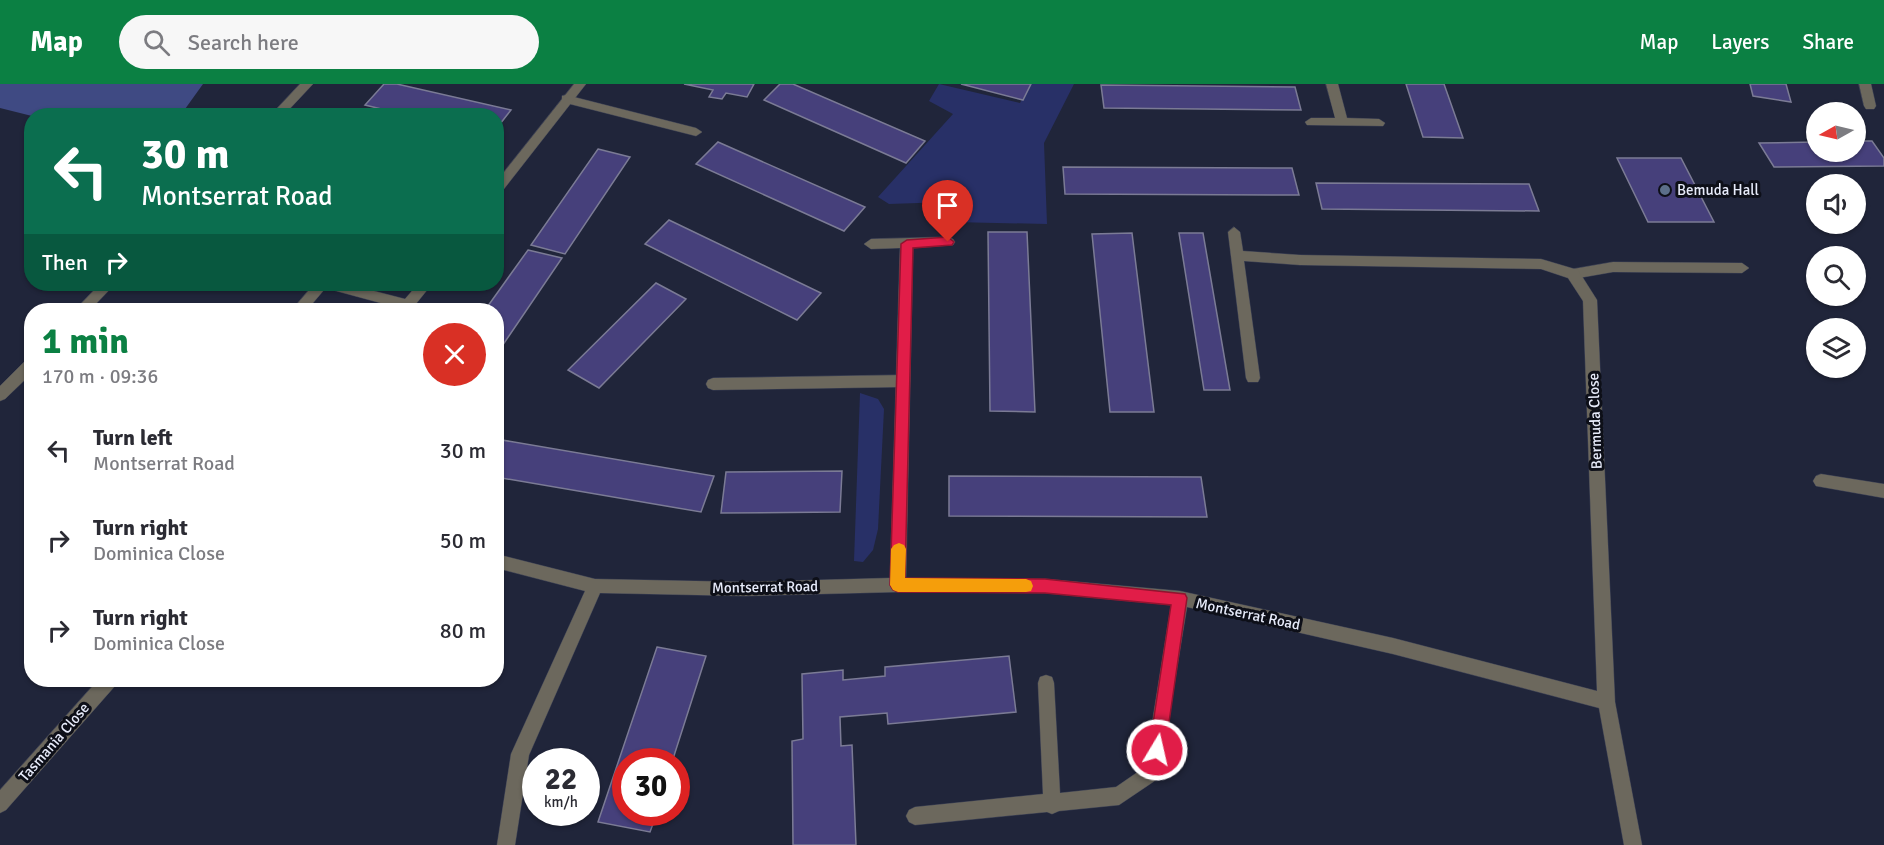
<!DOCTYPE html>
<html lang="en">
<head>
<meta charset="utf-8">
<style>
  body { margin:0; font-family:Signika,sans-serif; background:#f7f7f7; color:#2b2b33; height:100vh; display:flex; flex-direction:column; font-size:22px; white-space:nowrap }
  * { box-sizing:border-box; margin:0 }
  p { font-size:20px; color:#7c7c81 }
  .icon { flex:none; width:33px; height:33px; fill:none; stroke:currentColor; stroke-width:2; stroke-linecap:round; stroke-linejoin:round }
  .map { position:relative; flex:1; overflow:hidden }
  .side { position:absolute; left:24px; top:219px; width:480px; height:384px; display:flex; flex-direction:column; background:#fff; border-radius:24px; box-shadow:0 2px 4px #0004 }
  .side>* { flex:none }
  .banner { position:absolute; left:24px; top:24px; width:480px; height:183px; border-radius:24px; box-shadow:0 2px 4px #0004; background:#0b6e4f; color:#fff; overflow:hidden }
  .needle { width:39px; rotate:262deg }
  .buttons { position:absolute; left:1806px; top:18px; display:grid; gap:12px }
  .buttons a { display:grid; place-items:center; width:60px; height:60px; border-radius:50%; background:#fff; box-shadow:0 2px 4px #0004; font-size:30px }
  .speed { position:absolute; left:522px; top:664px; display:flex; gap:12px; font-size:30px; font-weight:700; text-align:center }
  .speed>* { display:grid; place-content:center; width:78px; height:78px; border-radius:50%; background:#fff; box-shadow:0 2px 4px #0004; line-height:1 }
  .speed small { font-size:15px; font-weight:400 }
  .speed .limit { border:9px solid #d22; background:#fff; color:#111 }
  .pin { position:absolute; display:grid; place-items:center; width:51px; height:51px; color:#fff; margin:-62px -26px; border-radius:50% 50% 50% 0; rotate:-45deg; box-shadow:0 0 6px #0007 }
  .pin .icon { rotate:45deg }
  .me { position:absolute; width:66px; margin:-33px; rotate:9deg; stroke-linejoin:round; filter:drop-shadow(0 0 4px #0008) }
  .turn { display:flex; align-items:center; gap:21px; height:126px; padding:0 18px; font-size:27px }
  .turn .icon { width:78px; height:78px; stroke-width:2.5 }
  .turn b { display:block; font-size:42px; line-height:51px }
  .then { display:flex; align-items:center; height:57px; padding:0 18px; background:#0003; gap:12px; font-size:22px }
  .round { display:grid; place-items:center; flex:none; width:63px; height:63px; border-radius:32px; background:#f7f7f7 }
  .overview { display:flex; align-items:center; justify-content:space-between; height:102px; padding:0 18px }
  h1 { font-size:36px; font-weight:700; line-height:45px; color:#0b8043 }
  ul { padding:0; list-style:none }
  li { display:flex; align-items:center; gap:18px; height:90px; padding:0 18px }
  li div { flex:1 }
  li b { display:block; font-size:22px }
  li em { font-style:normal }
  header { display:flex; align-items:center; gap:36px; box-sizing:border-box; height:84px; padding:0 30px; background:#0b8043; color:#fff }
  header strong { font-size:28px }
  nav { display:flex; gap:33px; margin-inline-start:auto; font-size:21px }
  .search { width:420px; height:54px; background:#f7f7f7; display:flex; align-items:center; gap:15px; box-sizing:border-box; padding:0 21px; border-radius:33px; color:#7c7c81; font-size:22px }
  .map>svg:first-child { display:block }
  .green { fill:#283067 }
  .forest { fill:#3f4a83 }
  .building { fill:#46407b; stroke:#7b7b95; stroke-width:1.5 }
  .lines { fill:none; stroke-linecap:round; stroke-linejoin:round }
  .service-casing { stroke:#3c4155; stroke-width:1 }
  .minor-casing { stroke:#3c4155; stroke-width:1 }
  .tertiary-casing { stroke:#3c4155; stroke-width:1 }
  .service { fill:#6c685d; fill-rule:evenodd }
  .minor { fill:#6c685d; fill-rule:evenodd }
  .tertiary { fill:#6c685d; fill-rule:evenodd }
  .route { fill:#e11d48; stroke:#92132f; stroke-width:1.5 }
  .slow { fill:#f59e0b }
  .service-dot { fill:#5c6f8a; stroke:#0d0f18; stroke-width:2 }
  .labels { text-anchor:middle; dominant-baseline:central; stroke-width:6; stroke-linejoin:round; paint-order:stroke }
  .poi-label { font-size:15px; fill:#e7ebfa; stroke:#0d0f18; text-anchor:start }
  .street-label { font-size:15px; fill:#e7ebfa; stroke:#0d0f18 }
</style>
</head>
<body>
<header>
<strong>Map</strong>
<div class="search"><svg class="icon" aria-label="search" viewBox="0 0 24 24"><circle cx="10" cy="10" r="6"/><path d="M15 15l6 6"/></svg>Search here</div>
<nav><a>Map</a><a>Layers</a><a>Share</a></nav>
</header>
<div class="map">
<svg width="1884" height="761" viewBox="0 0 1884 761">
  <rect width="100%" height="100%" fill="#20253a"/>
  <g class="green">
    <path d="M939,0L1020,19L1030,0H1074L1044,59L1047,140L952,138L948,118L889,120L878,113L953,30L929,17Z"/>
    <path d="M860,309L878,315L884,325L878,445L873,466L863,478L854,477Z"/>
  </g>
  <path class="forest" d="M0,0H203L180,32H32L0,24Z"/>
  <g class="building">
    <path d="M384,0H397L511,26L496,45V32H410L365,21Z"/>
    <path d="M684,0H754L747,13L726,9L722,15L709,13L713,6Z"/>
    <path d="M780,0H793L925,57L906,79L764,16Z"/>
    <path d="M961,0H1031L1023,16Z"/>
    <path d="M1406,0H1444L1463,54L1423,53Z"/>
    <path d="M1750,0H1786L1791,18L1753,12Z"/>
    <path d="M1101,1L1295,3L1301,26L1104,24Z"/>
    <path d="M1856,57H1872L1884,74V82L1774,83L1759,59L1816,58V68H1856Z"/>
    <path d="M718,58L865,123L844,147L696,80Z"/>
    <path d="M598,65L630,73L565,170L531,161Z"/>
    <path d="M1617,74H1681L1714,138H1648Z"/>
    <path d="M1063,83L1292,84L1299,111L1065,110Z"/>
    <path d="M1316,99L1529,100L1539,127L1322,125Z"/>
    <path d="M669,136L821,209L797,236L645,160Z"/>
    <path d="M988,148H1027L1035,328L990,327Z"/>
    <path d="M1132,149L1154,328H1110L1092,150Z"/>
    <path d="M1179,149H1203L1230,306H1204Z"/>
    <path d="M528,166L562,174L496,271V226H485Z"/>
    <path d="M656,199L686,215L599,304L568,286Z"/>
    <path d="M496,355L714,392L701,428L496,393Z"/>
    <path d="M842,387L840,428L721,429L726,388Z"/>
    <path d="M949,392L1201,393L1207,433L949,432Z"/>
    <path d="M657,563L706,572L672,678H626V729H657L650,748L598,738Z"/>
    <path d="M1009,572L1016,628L888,640L887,629L840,633L841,662L852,661L856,761H793L792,657L803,655L802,590L843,586V596L885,592V583Z"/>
  </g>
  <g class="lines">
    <defs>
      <g id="service">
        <path d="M1859,0H1871L1876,22L1874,25H1866L1864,22Z"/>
        <path d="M566,11L696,44L702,48L696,52L562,18V12Z"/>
        <path d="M1234,143L1240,148L1243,167L1300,171L1307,176L1300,181L1244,177L1260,294L1258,298H1248L1246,294L1228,148Z"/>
        <path d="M1613,178L1742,179L1749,184L1742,189L1613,188L1573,195L1566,190L1573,185Z"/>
        <path d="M314,200H329L307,226H292Z"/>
        <path d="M903,291L908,293L910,297L908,301L903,303L713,306L708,304L706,300L708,296L713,294Z"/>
        <path d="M1821,390L1884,400V414L1816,402L1813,397L1816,392Z"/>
      </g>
      <g id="minor">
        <path d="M574,0H586L500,110L496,111V98Z"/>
        <path d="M1326,0H1338L1347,34L1379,35L1385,39L1383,42L1307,41L1305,38L1311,34H1335Z"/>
        <path d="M948,153L953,155L955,158L953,161L913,164L906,494L1045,495L1180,507L1393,554L1597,607L1583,217L1568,194L1541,185L1300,181L1293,176L1300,171L1541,175L1578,186L1597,216L1615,618L1642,761H1624L1599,624L1393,570L1187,523L1159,694L1119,721L1059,727L1052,730L1047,728L915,741L909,738L906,732L909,726L915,723L1043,710L1038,599L1040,593L1046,591L1052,593L1054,599L1060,709L1116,703L1145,683L1171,521L1045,509L898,508L745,512L600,509L529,671L515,761H497L511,670L585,507L496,484V470L595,495L745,498L890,494L900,164L871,165L864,160L871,155Z"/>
        <path d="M322,200H347L405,215L418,200H432L411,226H397L399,224L329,205Z"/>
        <path d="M98,596H117L115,602L6,726L0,729V706Z"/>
      </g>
      <g id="tertiary">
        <path d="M300,0H313L283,32H270Z"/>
        <path d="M100,200H115L90,226H75Z"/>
        <path d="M32,273V289L5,315L0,317V302L27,275Z"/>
      </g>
    </defs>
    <use href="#service" class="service-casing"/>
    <use href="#minor" class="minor-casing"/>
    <use href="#tertiary" class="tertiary-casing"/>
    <use href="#service" class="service"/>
    <use href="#minor" class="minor"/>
    <use href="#tertiary" class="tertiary"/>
  </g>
  <path class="route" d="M948,153L954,158L952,161L913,164L905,494L1045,495L1185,510L1187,514L1165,666L1162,672L1157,674L1151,672L1149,666L1171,521L1045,509L898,508L893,506L890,501L901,160L907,156Z"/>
  <path class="slow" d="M899,459L904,461L906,465L905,494L1026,495L1031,497L1033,502L1031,507L1026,508H898L893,506L890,501L891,465L894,461Z"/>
  <circle class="service-dot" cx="1665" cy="106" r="6"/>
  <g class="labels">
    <g class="poi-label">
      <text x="1677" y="106">Bemuda Hall</text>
    </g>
    <g class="street-label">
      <text transform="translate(1595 337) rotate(-92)">Bermuda Close</text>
      <text transform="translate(765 503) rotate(-1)">Montserrat Road</text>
      <text transform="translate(1248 530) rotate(12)">Montserrat Road</text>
      <text transform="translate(54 658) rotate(-49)">Tasmania Close</text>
    </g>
  </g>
</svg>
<div class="buttons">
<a><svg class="needle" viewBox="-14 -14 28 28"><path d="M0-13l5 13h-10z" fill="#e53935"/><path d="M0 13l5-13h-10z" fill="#7c7c81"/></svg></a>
<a><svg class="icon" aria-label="sound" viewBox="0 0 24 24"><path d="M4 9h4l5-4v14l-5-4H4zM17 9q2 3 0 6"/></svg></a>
<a><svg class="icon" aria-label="search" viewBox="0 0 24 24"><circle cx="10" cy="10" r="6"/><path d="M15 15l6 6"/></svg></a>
<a><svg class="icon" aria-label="layers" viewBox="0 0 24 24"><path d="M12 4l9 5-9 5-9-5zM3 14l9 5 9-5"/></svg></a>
</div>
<div class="speed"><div>22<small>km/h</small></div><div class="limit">30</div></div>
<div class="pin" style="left:948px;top:158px;background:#d93025"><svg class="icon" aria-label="arrive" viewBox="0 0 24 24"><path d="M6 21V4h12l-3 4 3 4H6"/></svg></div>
<svg class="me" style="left:1157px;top:666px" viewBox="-20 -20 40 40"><circle r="17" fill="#e11d48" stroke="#fff" stroke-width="3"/><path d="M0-11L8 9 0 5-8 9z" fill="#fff"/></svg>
<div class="banner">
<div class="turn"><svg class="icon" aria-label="left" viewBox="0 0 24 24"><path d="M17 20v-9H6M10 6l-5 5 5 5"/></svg><div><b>30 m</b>Montserrat Road</div></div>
<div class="then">Then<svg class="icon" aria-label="right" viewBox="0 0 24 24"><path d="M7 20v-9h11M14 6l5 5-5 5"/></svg></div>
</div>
<section class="side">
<div class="overview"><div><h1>1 min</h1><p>170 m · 09:36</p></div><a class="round" style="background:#d93025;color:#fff"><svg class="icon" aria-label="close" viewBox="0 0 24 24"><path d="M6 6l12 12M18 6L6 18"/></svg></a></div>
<ul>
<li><svg class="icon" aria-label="left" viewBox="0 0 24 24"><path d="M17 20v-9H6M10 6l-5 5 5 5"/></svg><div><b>Turn left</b><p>Montserrat Road</p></div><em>30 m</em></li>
<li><svg class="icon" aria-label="right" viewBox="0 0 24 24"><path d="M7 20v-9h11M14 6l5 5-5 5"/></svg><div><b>Turn right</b><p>Dominica Close</p></div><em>50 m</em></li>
<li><svg class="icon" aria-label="right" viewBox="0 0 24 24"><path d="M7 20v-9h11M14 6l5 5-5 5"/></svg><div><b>Turn right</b><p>Dominica Close</p></div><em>80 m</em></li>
</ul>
</section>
</div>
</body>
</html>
